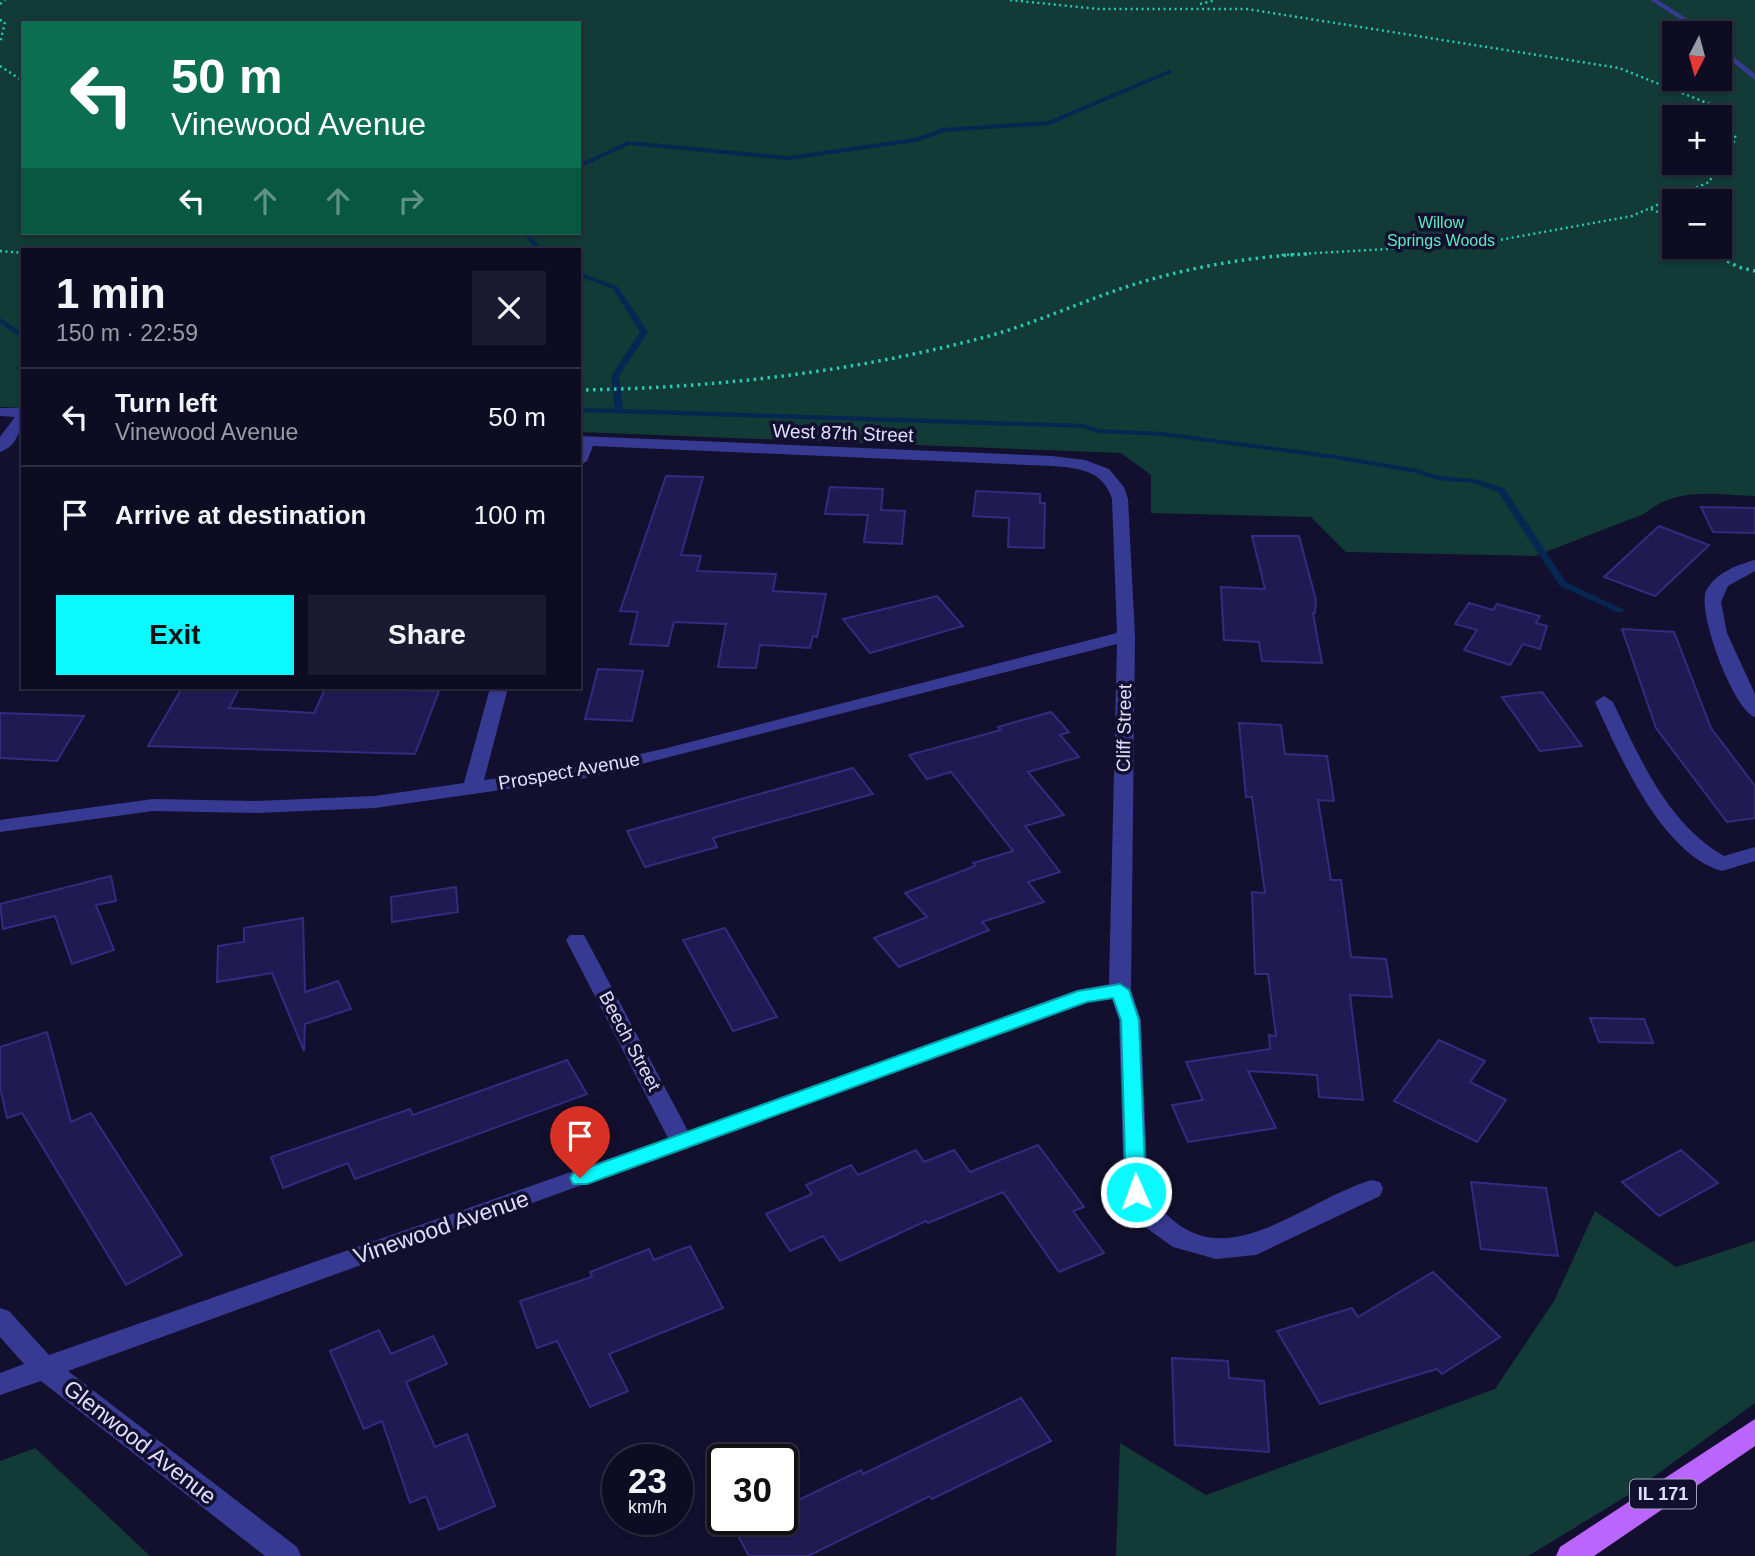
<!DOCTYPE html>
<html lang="en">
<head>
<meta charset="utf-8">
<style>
  body { margin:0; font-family:Arial,sans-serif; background:#1c1a30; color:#f1f3f6; height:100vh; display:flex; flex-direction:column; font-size:26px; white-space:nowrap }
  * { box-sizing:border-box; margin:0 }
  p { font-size:23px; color:#9b9ba6 }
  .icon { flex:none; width:38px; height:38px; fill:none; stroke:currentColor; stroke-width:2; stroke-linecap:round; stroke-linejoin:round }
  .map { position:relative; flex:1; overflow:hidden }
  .drawer { position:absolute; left:21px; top:248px; width:560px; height:441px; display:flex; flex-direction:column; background:#0e0c23; border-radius:0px; box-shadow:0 2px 5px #0004,0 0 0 2px #2e2c41 }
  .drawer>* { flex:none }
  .banner { position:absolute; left:21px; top:21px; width:560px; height:214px; border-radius:0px; box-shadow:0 2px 5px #0004,0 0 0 2px #2e2c41; background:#0b6e4f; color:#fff; overflow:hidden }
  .needle { width:46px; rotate:186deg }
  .tools { position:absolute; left:1662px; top:21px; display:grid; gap:14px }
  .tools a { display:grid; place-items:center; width:70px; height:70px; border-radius:0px; background:#0e0c23; box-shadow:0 2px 5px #0004,0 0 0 2px #2e2c41; font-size:35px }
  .speed { position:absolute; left:602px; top:1444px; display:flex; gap:14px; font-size:35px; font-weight:700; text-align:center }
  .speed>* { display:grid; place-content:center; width:91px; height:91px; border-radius:50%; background:#0e0c23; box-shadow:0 2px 5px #0004,0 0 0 2px #2e2c41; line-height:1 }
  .speed small { font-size:18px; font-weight:400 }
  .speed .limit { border:4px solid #111; border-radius:10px; background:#fff; color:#111 }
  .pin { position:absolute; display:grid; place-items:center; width:60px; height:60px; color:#fff; margin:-72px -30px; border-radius:50% 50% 50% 0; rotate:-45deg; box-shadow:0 0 7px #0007 }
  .pin .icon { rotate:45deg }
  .me { position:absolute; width:77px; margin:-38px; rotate:358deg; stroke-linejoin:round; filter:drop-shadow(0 0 5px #0008) }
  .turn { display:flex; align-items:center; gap:24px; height:147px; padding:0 35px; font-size:32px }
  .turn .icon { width:91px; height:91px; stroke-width:2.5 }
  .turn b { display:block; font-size:49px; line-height:60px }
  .lanes { display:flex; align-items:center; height:66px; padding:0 35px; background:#0003; justify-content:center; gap:35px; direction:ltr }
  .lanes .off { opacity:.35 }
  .round { display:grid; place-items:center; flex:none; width:74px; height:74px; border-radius:0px; background:#1c1a30 }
  .summary { display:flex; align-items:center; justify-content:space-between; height:119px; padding:0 35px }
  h1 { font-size:42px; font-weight:700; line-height:52px }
  .button { display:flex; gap:14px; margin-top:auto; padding:14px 35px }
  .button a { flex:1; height:80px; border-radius:0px; background:#0af8ff; color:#111; font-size:28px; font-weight:700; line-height:80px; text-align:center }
  .button a+a { background:#1c1a30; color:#f1f3f6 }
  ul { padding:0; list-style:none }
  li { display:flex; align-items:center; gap:21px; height:98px; padding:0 35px; border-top:2px solid #2e2c41 }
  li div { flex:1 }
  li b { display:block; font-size:26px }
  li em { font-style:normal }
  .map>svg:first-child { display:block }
  .green { fill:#123a36; fill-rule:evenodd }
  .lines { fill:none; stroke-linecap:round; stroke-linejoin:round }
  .stream { fill:#062752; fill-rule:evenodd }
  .building { fill:#211a52; stroke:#352a80; stroke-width:2 }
  .path-far1 { stroke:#26cbb6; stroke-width:2.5; stroke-dasharray:2 3.5; stroke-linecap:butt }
  .path { stroke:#26cbb6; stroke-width:3.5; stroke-dasharray:2.5 4.5; stroke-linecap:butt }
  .service { fill:#373a92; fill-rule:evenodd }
  .minor { fill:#373a92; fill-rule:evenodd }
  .primary { fill:#bb65ff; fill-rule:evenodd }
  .route { fill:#0af8ff; stroke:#06a1a6; stroke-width:2 }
  .labels { text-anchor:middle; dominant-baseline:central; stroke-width:7; stroke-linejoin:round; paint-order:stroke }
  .far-park-label { font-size:16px; fill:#5eebbe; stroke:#13102f }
  .shield { fill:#13102f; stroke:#a2a0c1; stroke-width:2 }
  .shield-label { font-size:18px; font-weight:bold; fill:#e0deff }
  .street-label { font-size:19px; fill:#e0deff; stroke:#13102f }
  .near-street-label { font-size:23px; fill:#e0deff; stroke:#13102f }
</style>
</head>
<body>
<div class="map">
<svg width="1755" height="1556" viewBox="0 0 1755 1556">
  <rect width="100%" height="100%" fill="#13102f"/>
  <g class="green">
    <path d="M0,0H1755V496C1713,495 1678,486 1644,514L1535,556L1346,552L1311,517L1151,513V475L1121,453L579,432V250H23V408L0,407ZM23,23H579V233H23ZM1675,33H1720V79H1675ZM1675,117H1720V163H1675ZM1675,201H1720V247H1675Z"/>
    <path d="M1595,1211L1676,1267L1755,1241V1403L1630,1494L1528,1556H1116L1120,1443L1206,1495L1495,1389L1554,1301Z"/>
    <path d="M35,1448L150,1556H0V1461Z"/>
  </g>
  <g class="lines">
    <g class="stream">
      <path d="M1169,70L1172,72L1171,73L1049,125L944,132L916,142L789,160L629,145L579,168V164L628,141L789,156L915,138L943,128L1048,121Z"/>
      <path d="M522,233H528L543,250H537Z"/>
      <path d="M579,272L618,287L648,332L619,376L623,409L1084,424L1099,429L1162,432L1335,455L1418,469L1438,476L1474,479L1504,488L1566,582L1624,610L1623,612H1617L1560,586L1498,492L1473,483L1437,480L1416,473L1335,459L1162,436L1098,433L1083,428L579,412V408L615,409L611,376L640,332L613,289L579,276Z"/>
      <path d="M0,318L23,333V339L0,323Z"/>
    </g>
  </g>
  <g class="building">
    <path d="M666,476L703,477L681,555L701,556L697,571L776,574L773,591L826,594L817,637L813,636L810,648L760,645L756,668L718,667L726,624L674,622L668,646L630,644L638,612L620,611Z"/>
    <path d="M830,487L883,489L881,510L905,511L902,544L864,542L868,515L825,514Z"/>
    <path d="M976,491L1040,494V503H1045L1044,548L1008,547L1009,518L973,516Z"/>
    <path d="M1701,507L1755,508V533L1713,532Z"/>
    <path d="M1659,526L1709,545L1655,596L1604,577Z"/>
    <path d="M1252,536H1299L1316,600L1315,613H1313L1322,663L1262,661L1259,642L1224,640L1221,587L1265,589Z"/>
    <path d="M937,596L963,626L870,653L843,619Z"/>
    <path d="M1469,603L1493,610L1497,604L1540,616L1536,623L1547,626L1540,649L1523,644L1510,665L1464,650L1477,630L1455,624Z"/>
    <path d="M1622,629L1674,632L1711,728L1755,786V818L1727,822L1656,728Z"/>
    <path d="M598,669L643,671L632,721L585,719Z"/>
    <path d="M182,688L239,689L229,708L314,713L325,689L439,691L415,754L148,746Z"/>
    <path d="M1542,692L1582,746L1540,751L1502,697Z"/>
    <path d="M1051,712L1069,732L1060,735L1079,757L1028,772L1064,815L1025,826L1060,872L1028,882L1044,902L982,922L989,930L899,967L874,938L927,917L905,893L975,866L973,863L1013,851L951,772L927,779L909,755L1001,730L998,727Z"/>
    <path d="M0,713L29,714L84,716L57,761L0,758Z"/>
    <path d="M1239,723L1281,725L1285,754L1327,756L1334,801L1318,800L1331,880H1341L1351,957L1386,959L1392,997L1350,995L1363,1100L1319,1097L1317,1075L1248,1071L1276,1128L1188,1142L1172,1105L1203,1100L1186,1062L1270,1049L1269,1035L1276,1036L1268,974H1255L1252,892L1265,893L1252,797H1246Z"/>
    <path d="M853,768L873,794L713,838L717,847L645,867L627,831Z"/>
    <path d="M111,876L116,901L96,905L114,950L72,964L55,916L3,929L0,904Z"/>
    <path d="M456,887L458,912L392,922L391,897Z"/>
    <path d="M303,918L305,992L338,981L351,1009L305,1024L304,1051L272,973L217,982L218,946L244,942V928Z"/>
    <path d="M725,928L777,1017L733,1031L683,940Z"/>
    <path d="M1590,1018L1644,1019L1653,1043L1599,1042Z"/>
    <path d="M47,1032L71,1122L91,1113L182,1255L126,1285L22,1113L7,1118L0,1087V1047Z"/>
    <path d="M1439,1040L1485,1061L1470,1082L1506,1100L1477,1142L1394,1101Z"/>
    <path d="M567,1060L587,1094L355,1179L348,1163L283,1188L271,1157L410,1109L413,1115Z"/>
    <path d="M1038,1145L1084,1207L1073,1211L1104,1253L1059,1272L1003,1192L928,1223L926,1221L840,1261L823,1236L790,1251L766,1214L812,1194L806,1185L851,1165L858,1175L916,1150L924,1162L954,1150L970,1172Z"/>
    <path d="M1681,1150L1718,1183L1659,1216L1622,1182Z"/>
    <path d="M1471,1182L1546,1188L1558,1256L1481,1249Z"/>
    <path d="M690,1246L723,1308L609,1354L628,1391L590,1407L557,1341L537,1348L520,1301L592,1277L590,1272L649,1249L654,1260Z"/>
    <path d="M1433,1272L1500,1337L1442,1374L1437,1369L1320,1404L1277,1331L1352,1308L1358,1317Z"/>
    <path d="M379,1330L391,1354L433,1336L447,1364L406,1382L435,1447L467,1434L495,1506L439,1530L426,1496L410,1503L382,1421L364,1429L330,1351Z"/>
    <path d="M1172,1358L1228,1361L1229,1378L1264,1381L1269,1452L1175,1445Z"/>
    <path d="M1021,1398L1051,1441L932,1499L930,1496L808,1556H749L735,1530L758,1519H782V1508L861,1470L863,1474Z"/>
  </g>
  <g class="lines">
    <g class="path-far1">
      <path d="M1010,0L1098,9H1247L1619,68L1717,107L1736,138L1709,182L1632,216L1477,244L1281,255"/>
      <path d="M0,4L5,0"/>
      <path d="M1200,4L1216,0"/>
      <path d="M0,20L5,22L0,43"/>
      <path d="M0,66L23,81"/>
      <path d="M1651,209L1675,220"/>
      <path d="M1703,247L1718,255"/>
      <path d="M0,251L23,253"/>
    </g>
    <g class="path">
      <path d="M1715,254L1738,267L1755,271"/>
      <path d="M579,390C713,388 844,373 974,340C1023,328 1071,306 1120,289C1179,269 1245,257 1307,254"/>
    </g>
    <g class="service">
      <path d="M1650,0H1658L1709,33H1702Z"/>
      <path d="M1720,46L1755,74V80L1720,52Z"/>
    </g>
    <g class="minor">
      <path d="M0,408H23C23,424 18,447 0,452V437L15,417L0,416Z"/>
      <path d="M579,436L1052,456L1085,460L1109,469L1124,487L1128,499L1135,637L1131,990L1141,1020L1148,1191C1213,1291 1292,1205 1371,1180L1380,1182L1383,1189L1380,1196L1256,1255L1216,1259L1173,1247L1145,1227L1124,1192L1119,1020L1112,999L1088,1002L68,1371L297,1547L301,1556H265L41,1381L0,1395V1373L24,1364L0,1337V1308L9,1311L49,1355L668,1138L566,940L570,935H584L688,1131L1077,990L1109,984L1117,644L586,778L375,808L256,813L153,811L0,832V820L153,799L256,801L375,796L464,783L490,688H508L484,780L586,766L663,749L1117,633L1112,499C1103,470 1079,468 1052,466L593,446L587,461L579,466Z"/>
      <path d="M1755,560V571L1728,586L1721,602L1727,633L1755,694V717C1734,711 1697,613 1706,591C1714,574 1738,564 1755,560Z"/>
      <path d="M1604,696L1613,702C1640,759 1668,824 1724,856L1755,847V861L1722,871C1661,854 1619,754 1595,702Z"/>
    </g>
    <path class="primary" d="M1755,1419V1446L1594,1556H1556L1560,1547Z"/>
  </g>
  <path class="route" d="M1120,984L1129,990L1139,1020L1146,1192L1143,1197H1129L1126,1192L1121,1020L1113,998L1087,1002L587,1184H573L570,1178L573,1173L1078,991Z"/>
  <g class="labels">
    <g class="far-park-label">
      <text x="1441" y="222">Willow<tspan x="1441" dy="18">Springs Woods</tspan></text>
    </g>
    <rect class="shield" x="1630" y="1479.5" width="66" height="29" rx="5"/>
    <g class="shield-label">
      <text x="1663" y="1494">IL 171</text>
    </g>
    <g class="street-label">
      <text transform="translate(843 433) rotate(2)">West 87th Street</text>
      <text transform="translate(1124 728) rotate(-89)">Cliff Street</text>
      <text transform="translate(569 771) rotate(-10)">Prospect Avenue</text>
      <text transform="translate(630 1041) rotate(62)">Beech Street</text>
    </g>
    <g class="near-street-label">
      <text transform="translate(441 1227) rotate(-19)">Vinewood Avenue</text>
      <text transform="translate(140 1442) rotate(38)">Glenwood Avenue</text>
    </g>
  </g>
</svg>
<div class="tools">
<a><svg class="needle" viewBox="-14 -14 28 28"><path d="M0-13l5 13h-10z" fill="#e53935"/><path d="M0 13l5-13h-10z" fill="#9b9ba6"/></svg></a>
<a>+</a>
<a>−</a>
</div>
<div class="speed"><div>23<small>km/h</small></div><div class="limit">30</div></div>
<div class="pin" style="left:580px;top:1178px;background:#d93025"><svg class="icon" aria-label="arrive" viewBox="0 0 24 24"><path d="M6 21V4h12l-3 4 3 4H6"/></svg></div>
<svg class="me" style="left:1136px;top:1192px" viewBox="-20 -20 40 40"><circle r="17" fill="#0af8ff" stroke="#fff" stroke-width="3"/><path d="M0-11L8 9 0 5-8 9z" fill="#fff"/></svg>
<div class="banner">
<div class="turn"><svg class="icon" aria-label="left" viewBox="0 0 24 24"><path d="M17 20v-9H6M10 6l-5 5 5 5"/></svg><div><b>50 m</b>Vinewood Avenue</div></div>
<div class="lanes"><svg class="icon" aria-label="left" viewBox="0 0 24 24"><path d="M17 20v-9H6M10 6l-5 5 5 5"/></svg><svg class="icon off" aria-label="ahead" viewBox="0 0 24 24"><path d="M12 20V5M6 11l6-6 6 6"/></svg><svg class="icon off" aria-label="ahead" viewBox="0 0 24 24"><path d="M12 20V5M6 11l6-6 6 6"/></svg><svg class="icon off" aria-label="right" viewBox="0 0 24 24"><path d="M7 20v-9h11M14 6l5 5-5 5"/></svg></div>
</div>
<section class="drawer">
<div class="summary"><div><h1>1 min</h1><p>150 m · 22:59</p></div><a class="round"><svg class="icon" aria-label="close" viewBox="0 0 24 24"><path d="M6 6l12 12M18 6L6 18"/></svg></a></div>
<ul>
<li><svg class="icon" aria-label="left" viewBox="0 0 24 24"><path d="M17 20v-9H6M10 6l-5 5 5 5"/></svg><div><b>Turn left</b><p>Vinewood Avenue</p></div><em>50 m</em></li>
<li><svg class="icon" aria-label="arrive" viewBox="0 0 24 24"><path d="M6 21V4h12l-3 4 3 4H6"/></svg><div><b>Arrive at destination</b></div><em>100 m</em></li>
</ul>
<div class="button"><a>Exit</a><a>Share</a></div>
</section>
</div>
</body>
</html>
